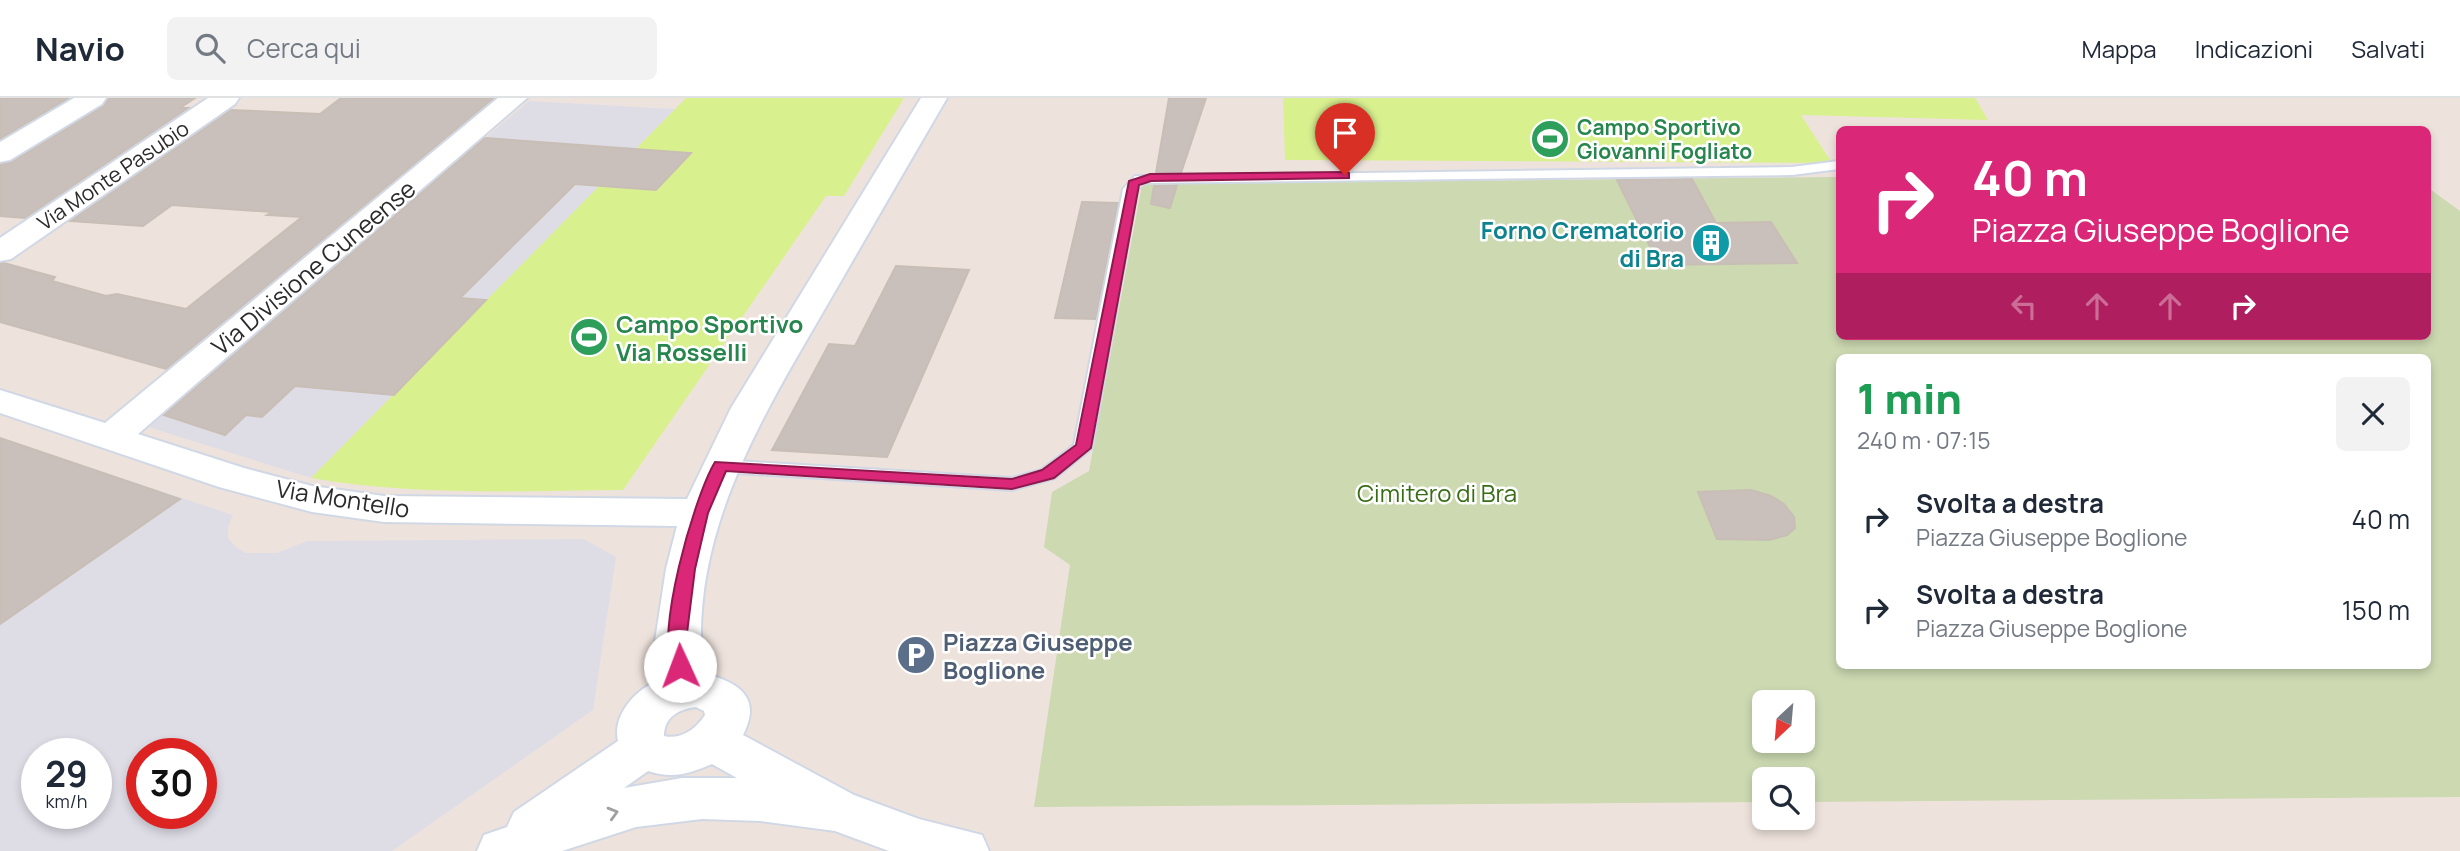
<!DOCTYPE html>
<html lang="it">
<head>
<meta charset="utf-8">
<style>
  body { margin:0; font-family:Manrope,sans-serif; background:#f2f2f3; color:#1f2937; height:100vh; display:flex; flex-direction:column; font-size:26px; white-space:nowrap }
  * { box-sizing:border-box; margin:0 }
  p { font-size:23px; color:#747a83 }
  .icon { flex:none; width:38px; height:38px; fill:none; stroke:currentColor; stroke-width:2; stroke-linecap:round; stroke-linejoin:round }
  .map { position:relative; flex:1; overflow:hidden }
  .drawer { position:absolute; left:1836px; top:256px; width:595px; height:315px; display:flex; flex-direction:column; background:#fff; border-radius:10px; box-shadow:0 4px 10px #0003 }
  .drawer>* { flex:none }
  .top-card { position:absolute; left:1836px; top:28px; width:595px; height:214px; border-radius:10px; box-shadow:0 4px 10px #0003; background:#db2777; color:#fff; overflow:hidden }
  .needle { width:46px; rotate:206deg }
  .buttons { position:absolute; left:1752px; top:592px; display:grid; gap:14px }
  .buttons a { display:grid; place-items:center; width:63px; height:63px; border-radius:10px; background:#fff; box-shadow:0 4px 10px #0003; font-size:35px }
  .speed { position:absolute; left:21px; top:640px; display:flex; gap:14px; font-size:35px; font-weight:700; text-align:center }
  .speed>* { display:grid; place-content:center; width:91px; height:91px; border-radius:50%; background:#fff; box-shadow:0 4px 10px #0003; line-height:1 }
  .speed small { font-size:18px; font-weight:400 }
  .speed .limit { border:10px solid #d22; background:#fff; color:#111 }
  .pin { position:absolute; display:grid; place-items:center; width:60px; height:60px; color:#fff; margin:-72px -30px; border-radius:50% 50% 50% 0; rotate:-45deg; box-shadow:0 0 7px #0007 }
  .pin .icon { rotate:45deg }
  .me { position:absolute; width:77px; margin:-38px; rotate:358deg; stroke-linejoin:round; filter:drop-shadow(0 0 5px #0008) }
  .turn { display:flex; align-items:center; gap:24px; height:147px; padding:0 21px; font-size:32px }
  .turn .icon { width:91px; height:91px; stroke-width:2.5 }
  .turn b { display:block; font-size:49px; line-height:60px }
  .lanes { display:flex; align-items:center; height:66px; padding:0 21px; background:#0003; justify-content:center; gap:35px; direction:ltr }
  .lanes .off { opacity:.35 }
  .round { display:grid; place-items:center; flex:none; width:74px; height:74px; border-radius:10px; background:#f2f2f3 }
  .head { display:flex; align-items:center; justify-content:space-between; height:119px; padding:0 21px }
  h1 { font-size:42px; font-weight:800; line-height:52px; color:#1e9e55 }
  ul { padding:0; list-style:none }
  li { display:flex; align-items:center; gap:21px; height:91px; padding:0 21px }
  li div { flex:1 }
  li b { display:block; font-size:26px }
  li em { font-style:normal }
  header { display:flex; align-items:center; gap:42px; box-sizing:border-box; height:98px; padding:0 35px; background:#fff; border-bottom:2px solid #e0e1e3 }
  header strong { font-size:33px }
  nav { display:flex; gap:38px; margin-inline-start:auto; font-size:24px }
  .search { width:490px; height:63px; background:#f2f2f3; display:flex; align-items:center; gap:18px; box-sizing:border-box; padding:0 24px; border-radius:10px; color:#747a83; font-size:26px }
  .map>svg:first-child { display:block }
  .industrial { fill:#dedde6; fill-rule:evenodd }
  .cemetery { fill:#ccd9b1; fill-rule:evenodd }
  .pitch { fill:#d9f08f }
  .building { fill:#c9c0bb; stroke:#c9beb5; stroke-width:2 }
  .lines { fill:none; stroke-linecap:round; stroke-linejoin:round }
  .service-casing { stroke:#d1d8e5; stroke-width:4 }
  .minor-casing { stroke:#d1d8e5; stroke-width:4 }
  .service { fill:#fff; fill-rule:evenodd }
  .minor { fill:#fff; fill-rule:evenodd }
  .oneway { stroke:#a0a0a0 }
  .route { fill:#db2777; stroke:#8e194d; stroke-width:2 }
  .labels { text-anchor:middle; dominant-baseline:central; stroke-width:5; stroke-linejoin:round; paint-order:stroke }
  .far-leisure-label { font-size:21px; font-weight:bold; fill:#27864d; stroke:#fff; text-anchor:start }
  .far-street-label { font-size:21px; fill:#2b2b2b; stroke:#fff }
  .culture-label { font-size:24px; font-weight:bold; fill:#0d838f; stroke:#fff; text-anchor:end }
  .street-label { font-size:24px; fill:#2b2b2b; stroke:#fff }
  .leisure-label { font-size:24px; font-weight:bold; fill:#27864d; stroke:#fff; text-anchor:start }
  .park-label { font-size:24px; fill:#376d15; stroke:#fff }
  .service-label { font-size:24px; font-weight:bold; fill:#4e5e75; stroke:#fff; text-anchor:start }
</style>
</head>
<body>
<header>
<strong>Navio</strong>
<div class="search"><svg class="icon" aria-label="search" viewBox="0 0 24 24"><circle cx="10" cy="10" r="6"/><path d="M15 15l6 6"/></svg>Cerca qui</div>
<nav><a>Mappa</a><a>Indicazioni</a><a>Salvati</a></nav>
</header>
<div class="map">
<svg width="2460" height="753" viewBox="0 0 2460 753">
  <rect width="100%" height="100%" fill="#eee3dc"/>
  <g class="industrial">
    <path d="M529,3L675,11L311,380L145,328Z"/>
    <path d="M0,340L233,417L228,429V440L236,449L246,455H277L307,443L584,441L616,459L593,612L392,753H0ZM37,656H96V716H37ZM142,656H201V716H142Z"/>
  </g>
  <path class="cemetery" d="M1839,79V238H2427V89L2460,113V699L1803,704L1802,681H1764V704L1034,709L1070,467L1044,449L1052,394L1089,373L1142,86ZM1839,259H2427V567H1839ZM1764,604H1802V642H1764Z"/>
  <g class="pitch">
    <path d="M686,0H904L844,98H826L623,392C519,393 413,398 311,380Z"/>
    <path d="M1283,0H1975L1988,22L1801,17L1832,65L1285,62Z"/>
  </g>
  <g class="building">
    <path d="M0,0H69L0,41Z"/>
    <path d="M109,0H195L180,10H188L25,120L0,118V66L11,64L103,8Z"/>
    <path d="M341,0H494L166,271L0,224V165H4L55,179L52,183L106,198L117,196L186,211L302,119L267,117L272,114L172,107L143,128L70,123L231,12L320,16Z"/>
    <path d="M1169,0H1206L1181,75H1156Z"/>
    <path d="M485,40L691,55L656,92L575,86L460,200L486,202L394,297L295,288L262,319L246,317L225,337L164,317Z"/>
    <path d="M1692,81L1716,125L1771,124L1797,165L1659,167L1617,82Z"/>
    <path d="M1177,87L1170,110L1151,106L1154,88Z"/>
    <path d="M1082,104L1118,105L1096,221L1055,220Z"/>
    <path d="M896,168L969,172L887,359L772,352L829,246L855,248Z"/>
    <path d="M0,340L180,401L0,526Z"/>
    <path d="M1751,392L1771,398L1784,406L1794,419L1795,430L1787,437L1769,442L1717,441L1698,394Z"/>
  </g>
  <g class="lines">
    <defs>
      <path id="service" d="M1839,63V71L1792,77L1144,85L1137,92L1092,350L1055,380L1012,392L721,374L714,372L711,368L714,364L721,362L1012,380L1041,372L1074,347L1123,91L1135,78L1792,69Z"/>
      <g id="minor">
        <path d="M74,0H106L102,6L10,62L0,64V44Z"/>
        <path d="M208,0H239L235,6L11,161L0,163V140Z"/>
        <path d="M498,0H527L138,336L244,370L312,388L384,398L687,401L731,310L921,0H947C908,67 869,134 830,202C764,316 687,437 703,575C737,584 763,598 743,637L854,697L919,721L982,737L989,753H889L835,733L760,723L702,721L636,729L562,753H477L484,737L507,729L514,714L618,643C612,617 636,591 658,583L655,543L666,471L677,428L384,424L312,414L219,389L0,315V292L105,325ZM696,609L704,613L705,617C696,631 681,642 664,638C664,619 679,611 696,609ZM712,666L737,680H682L624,690L648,673C672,681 689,676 712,666Z"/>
      </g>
    </defs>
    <use href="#service" class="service-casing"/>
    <use href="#minor" class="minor-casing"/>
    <use href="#service" class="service"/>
    <use href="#minor" class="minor"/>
  </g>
  <defs><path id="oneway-chevron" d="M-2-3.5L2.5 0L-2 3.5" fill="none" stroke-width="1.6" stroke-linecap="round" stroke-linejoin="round" transform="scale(1.75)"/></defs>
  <use class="oneway" href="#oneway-chevron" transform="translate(613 715) rotate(-16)"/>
  <path class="route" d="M1345,74L1349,75V80L1151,83L1139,87L1091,350L1054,380L1012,391L726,373L708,415L695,471L686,543L689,568L686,573H673C654,538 694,399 715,364L1012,381L1042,372L1076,347L1129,83L1150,76Z"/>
  <defs>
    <symbol id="stadium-disc" viewBox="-11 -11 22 22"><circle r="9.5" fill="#2e9e5b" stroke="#fff"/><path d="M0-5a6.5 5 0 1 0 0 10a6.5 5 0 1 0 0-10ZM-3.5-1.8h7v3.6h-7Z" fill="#fff"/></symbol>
    <symbol id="building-disc" viewBox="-11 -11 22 22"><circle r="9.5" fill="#0f9aa8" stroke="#fff"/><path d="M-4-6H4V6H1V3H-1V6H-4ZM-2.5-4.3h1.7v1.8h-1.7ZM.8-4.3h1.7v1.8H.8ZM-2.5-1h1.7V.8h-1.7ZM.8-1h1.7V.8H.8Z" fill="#fff"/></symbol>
    <symbol id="parking-disc" viewBox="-11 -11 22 22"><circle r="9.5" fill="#5c6f8a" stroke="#fff"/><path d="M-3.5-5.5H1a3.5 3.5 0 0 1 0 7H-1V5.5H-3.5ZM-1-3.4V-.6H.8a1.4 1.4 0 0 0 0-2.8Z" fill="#fff"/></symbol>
  </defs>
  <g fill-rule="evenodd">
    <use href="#stadium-disc" x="1528" y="19" width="44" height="44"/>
    <use href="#building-disc" x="1689" y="123" width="44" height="44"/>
    <use href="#stadium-disc" x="567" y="217" width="44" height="44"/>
    <use href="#parking-disc" x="894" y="535" width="44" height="44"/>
  </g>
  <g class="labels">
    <g class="far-leisure-label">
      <text x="1577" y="29">Campo Sportivo<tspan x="1577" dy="24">Giovanni Fogliato</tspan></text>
    </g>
    <g class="far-street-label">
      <text transform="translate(113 77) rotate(-34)">Via Monte Pasubio</text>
    </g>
    <g class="culture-label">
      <text x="1684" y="131">Forno Crematorio<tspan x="1684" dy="28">di Bra</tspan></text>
    </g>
    <g class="street-label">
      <text transform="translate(313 169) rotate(-40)">Via Divisione Cuneense</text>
      <text transform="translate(343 400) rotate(9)">Via Montello</text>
    </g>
    <g class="leisure-label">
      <text x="616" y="225">Campo Sportivo<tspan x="616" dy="28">Via Rosselli</tspan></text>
    </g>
    <g class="park-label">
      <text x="1437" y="394">Cimitero di Bra</text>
    </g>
    <g class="service-label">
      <text x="943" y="543">Piazza Giuseppe<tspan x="943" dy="28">Boglione</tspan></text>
    </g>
  </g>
</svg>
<div class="buttons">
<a><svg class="needle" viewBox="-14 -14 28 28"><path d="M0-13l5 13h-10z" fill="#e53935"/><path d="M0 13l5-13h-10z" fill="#747a83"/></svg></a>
<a><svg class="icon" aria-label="search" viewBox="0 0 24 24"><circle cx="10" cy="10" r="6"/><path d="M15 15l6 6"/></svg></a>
</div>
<div class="speed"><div>29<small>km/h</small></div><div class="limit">30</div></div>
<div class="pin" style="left:1345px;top:77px;background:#d93025"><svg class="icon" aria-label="arrive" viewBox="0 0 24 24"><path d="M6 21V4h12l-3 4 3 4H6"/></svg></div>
<svg class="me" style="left:680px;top:568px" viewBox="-20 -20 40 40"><circle r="19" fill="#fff"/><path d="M0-13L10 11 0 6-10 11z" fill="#db2777"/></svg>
<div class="top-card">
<div class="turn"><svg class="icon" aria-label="right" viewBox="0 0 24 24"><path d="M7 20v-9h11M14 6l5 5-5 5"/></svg><div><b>40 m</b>Piazza Giuseppe Boglione</div></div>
<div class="lanes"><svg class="icon off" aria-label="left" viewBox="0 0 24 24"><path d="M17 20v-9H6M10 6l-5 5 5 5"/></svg><svg class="icon off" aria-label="ahead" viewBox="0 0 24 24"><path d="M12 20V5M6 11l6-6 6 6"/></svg><svg class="icon off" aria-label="ahead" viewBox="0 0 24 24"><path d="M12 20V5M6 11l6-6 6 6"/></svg><svg class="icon" aria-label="right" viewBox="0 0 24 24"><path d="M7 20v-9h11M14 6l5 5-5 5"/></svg></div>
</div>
<section class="drawer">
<div class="head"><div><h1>1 min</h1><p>240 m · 07:15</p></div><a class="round"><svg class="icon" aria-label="close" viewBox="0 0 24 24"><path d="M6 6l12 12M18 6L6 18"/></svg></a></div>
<ul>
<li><svg class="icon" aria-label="right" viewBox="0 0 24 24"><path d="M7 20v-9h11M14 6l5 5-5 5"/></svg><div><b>Svolta a destra</b><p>Piazza Giuseppe Boglione</p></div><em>40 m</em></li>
<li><svg class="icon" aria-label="right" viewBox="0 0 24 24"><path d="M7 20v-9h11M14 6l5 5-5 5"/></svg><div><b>Svolta a destra</b><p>Piazza Giuseppe Boglione</p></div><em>150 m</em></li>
</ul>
</section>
</div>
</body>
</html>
